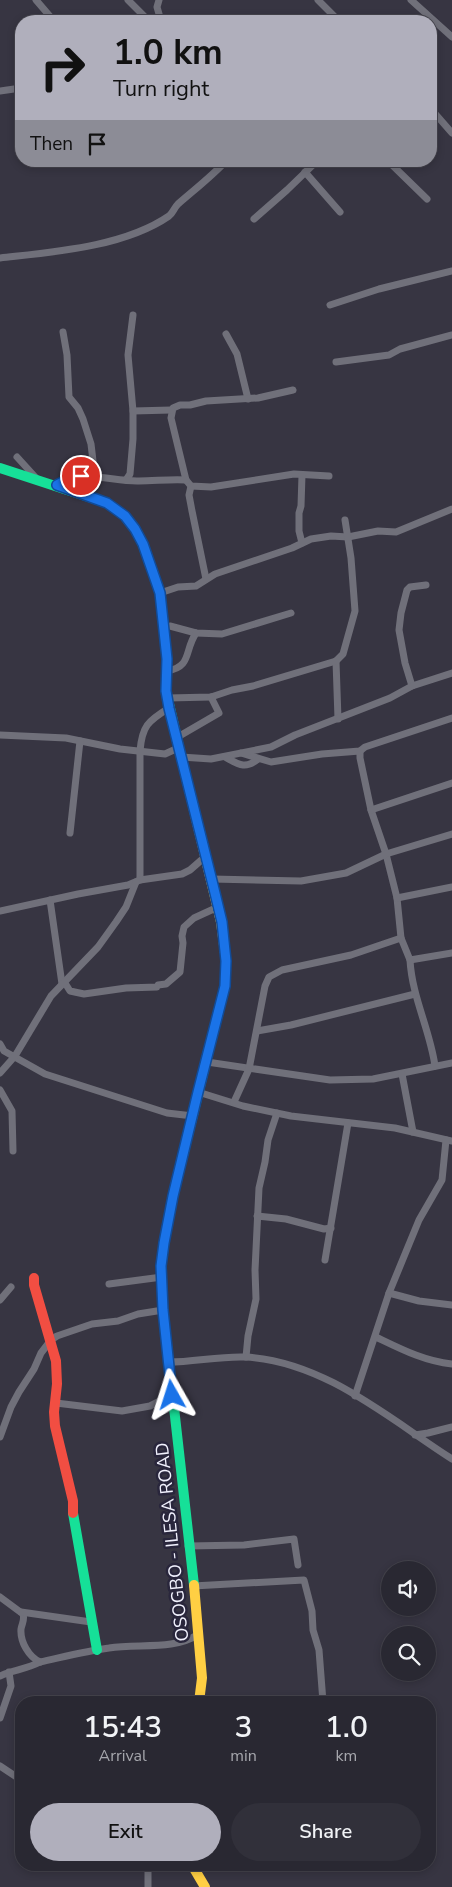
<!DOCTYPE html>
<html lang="en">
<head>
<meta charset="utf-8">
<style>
  body { margin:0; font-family:"Nunito Sans",sans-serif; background:#31303a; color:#f1f3f6; height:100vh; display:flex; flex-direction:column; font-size:19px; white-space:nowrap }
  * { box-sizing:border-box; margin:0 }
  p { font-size:16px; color:#a5a6ac }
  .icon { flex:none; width:28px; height:28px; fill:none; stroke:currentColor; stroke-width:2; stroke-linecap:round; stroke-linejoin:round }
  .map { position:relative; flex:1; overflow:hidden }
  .details { position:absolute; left:15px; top:1696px; width:421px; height:175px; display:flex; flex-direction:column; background:#292832; border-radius:20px; box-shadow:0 2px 8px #0003,0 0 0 1px #45444d }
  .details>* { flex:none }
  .top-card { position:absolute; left:15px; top:15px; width:422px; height:152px; border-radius:20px; box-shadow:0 2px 8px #0003,0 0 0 1px #45444d; background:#b0afbc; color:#111; overflow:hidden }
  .controls { position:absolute; left:381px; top:1561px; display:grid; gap:10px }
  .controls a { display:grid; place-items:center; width:55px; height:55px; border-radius:50%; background:#292832; box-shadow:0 2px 8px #0003,0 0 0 1px #45444d; font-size:25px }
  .pin { position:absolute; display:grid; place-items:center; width:42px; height:42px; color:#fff; margin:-21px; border:2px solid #fff; border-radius:50%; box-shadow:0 1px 5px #0007 }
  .me { position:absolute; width:55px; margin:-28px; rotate:354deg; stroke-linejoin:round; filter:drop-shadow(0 0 4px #0008) }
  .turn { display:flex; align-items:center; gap:18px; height:105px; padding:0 15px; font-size:22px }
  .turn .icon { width:65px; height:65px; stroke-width:2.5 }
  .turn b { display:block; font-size:35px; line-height:42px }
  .then { display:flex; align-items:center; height:48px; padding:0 15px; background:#0003; gap:10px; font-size:19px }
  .eta { display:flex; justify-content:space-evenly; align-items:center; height:85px; text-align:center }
  .eta b { font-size:30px; font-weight:600; line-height:35px }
  .button { display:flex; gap:10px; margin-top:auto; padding:10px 15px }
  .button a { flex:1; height:58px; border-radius:30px; background:#b0afbc; color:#111; font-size:20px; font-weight:600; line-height:58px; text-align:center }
  .button a+a { background:#31303a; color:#f1f3f6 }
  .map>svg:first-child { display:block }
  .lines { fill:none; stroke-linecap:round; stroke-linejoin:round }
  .street { stroke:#70707a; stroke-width:7 }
  .fast { stroke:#16e098; stroke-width:10 }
  .slow { stroke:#ffcf43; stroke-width:10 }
  .jam { stroke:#f24e42; stroke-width:10 }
  .route-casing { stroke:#114b97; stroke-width:12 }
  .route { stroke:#1a73e8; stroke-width:9 }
  .labels { text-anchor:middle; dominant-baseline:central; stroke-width:5; stroke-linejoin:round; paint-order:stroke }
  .street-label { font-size:18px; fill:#f1f1fd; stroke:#29263c }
</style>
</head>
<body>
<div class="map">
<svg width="452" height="1887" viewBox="0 0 452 1887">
  <rect width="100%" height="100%" fill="#373542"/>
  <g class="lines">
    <g class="street">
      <path d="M36,0L54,21"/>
      <path d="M128,0L149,21"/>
      <path d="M159,0L157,7L161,21"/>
      <path d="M318,0L339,21"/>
      <path d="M411,0L452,37"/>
      <path d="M0,91L21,88"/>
      <path d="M431,109L452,133"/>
      <path d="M388,161L427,199"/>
      <path d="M305,172L340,212"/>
      <path d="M254,219L287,190L317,161"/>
      <path d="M0,258C53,252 124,247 169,216C173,213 174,208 178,204C194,190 211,177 226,161"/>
      <path d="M330,305L379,289L452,271"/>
      <path d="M63,332L67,355L69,397L78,408L83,419L91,444L95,478"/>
      <path d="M226,334L237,354L248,399"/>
      <path d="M336,362L389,355L400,349L452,335"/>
      <path d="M293,390L258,398L206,401L190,405H180L173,408L171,418L186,480L191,486L211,487L294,474L329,476"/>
      <path d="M133,411L171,410"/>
      <path d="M17,457L37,479"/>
      <path d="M302,475L301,506L299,513V531L302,543"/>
      <path d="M126,480L130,474L133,439V411L128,355L133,315"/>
      <path d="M57,485C79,468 113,482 139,481C155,481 170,479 186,480"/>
      <path d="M191,486L189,495L192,511L206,579"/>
      <path d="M160,593L178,587L196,586L215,574L292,548L311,539L331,536L348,537L378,531L396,532L452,509"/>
      <path d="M163,628L170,626L196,633L222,634L291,613"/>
      <path d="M336,661L338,719"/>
      <path d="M167,671C192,667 184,651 196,633"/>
      <path d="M412,686L405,663L399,630L401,613L407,590L410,587L426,585"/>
      <path d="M168,698L211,697L232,690L253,686L336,661L343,654L355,611L351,558L345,520"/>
      <path d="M0,735L66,738L120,749L165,754L178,748"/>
      <path d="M176,738L219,713L211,697"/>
      <path d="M360,751V758L371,810L386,854L397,898L401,938L410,960L452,953"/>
      <path d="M241,753L271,762L322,754L360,751L365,747L452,718"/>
      <path d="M181,757L211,759L271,747L295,735L390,698L412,686L452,673"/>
      <path d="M225,757C238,764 245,770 258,759"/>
      <path d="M371,810L452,783"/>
      <path d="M70,833L80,741"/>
      <path d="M212,879L301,881L346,873L386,854L452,834"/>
      <path d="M140,880V751C142,726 148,721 169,708"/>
      <path d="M397,898L452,887"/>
      <path d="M50,900L62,984"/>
      <path d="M0,911L78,894L128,885L140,880L182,874L190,870L206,856"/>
      <path d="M410,960C412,997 430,1030 435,1066"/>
      <path d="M65,983L70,991L84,994L126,988L157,987L158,985L166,984L180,972L183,943L182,936L184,927L194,918L218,907"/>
      <path d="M257,1031L291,1025L415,994"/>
      <path d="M0,1044L4,1051L45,1074L167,1113L193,1116"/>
      <path d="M207,1062L330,1080L373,1079L452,1063"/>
      <path d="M0,1073L15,1056L51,996L98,947L116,922L126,907L136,882"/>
      <path d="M402,1074L413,1132"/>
      <path d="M0,1090L12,1111L13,1151"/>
      <path d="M198,1092L243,1106L291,1116L395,1128L452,1141"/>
      <path d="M234,1102L249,1069L265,986L269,977L282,970L351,955L401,938"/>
      <path d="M257,1216L286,1219L324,1229L331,1228"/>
      <path d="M325,1260L348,1123"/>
      <path d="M109,1284L162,1277"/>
      <path d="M389,1293L419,1301L452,1305"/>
      <path d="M0,1300L11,1287"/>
      <path d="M376,1337C401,1349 424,1361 452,1364"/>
      <path d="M246,1357L248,1336L256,1299L255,1270L259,1188L265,1162L268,1140L277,1113"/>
      <path d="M169,1362C194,1362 219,1356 245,1357C324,1361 388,1418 452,1459"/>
      <path d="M355,1396L389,1293L419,1220L442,1180L446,1140"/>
      <path d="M56,1403L122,1411L150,1406L172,1395"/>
      <path d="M415,1435L428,1433L452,1427"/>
      <path d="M0,1437L11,1407L19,1392L34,1369L41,1353L51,1340L57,1336L92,1324L118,1321L138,1314L163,1310"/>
      <path d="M188,1546L244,1545L294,1539L298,1565"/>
      <path d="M193,1586L304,1580L312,1611L313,1630L319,1650L323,1702"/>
      <path d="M0,1597L23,1614C25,1620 22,1623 21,1629C20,1642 29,1657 40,1662"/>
      <path d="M21,1612L91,1622"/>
      <path d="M0,1676C13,1670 27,1669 40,1662C63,1657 86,1651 109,1648C138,1643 173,1651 199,1634"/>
      <path d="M0,1718L11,1686L9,1672"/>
      <path d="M0,1766L21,1780"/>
      <path d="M148,1887V1865"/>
    </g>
    <g class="fast">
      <path d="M0,468L107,503L125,516L135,529L143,545L160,593L167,659L166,691L186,777"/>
      <path d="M73,1513L97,1650"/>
      <path d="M194,1585L163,1310L161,1266L164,1243L173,1196L217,1017"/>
    </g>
    <g class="slow">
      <path d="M186,777L221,922L226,961L225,986L217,1017"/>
      <path d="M194,1585L202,1678L199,1702"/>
      <path d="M192,1865L205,1887"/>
    </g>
    <path class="jam" d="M34,1278V1285L56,1361L57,1384L54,1412L55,1426L73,1501V1513"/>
  </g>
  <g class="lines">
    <defs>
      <path id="route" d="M81,476L70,478L57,485L107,503L125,516L135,529L143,544L160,593L167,659L166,691L169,708L215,893L222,922L226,961L225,986L198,1092L173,1196L164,1243L161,1266L163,1310L172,1395"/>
    </defs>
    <use href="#route" class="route-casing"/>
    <use href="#route" class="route"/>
  </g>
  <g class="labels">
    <g class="street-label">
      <text transform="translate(172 1542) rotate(-96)">OSOGBO - ILESA ROAD</text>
    </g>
  </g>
</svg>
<div class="controls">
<a><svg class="icon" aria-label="sound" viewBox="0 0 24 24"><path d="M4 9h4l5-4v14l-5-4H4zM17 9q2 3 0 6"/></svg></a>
<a><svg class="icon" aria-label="search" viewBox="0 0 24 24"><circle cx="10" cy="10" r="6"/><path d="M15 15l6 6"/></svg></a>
</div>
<div class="pin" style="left:81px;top:476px;background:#d93025"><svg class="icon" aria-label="arrive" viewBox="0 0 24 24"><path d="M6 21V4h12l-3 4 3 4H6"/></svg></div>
<svg class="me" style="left:172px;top:1395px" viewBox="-20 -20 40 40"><path d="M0-17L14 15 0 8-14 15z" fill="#1a73e8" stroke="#fff" stroke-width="4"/></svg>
<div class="top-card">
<div class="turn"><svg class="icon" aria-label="right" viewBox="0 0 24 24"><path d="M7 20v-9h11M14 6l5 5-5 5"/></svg><div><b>1.0 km</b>Turn right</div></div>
<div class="then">Then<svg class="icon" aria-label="arrive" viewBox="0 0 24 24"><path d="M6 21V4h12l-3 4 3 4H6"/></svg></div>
</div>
<section class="details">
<div class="eta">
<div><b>15:43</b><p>Arrival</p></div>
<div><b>3</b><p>min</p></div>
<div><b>1.0</b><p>km</p></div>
</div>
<div class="button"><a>Exit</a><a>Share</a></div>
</section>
</div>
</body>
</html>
